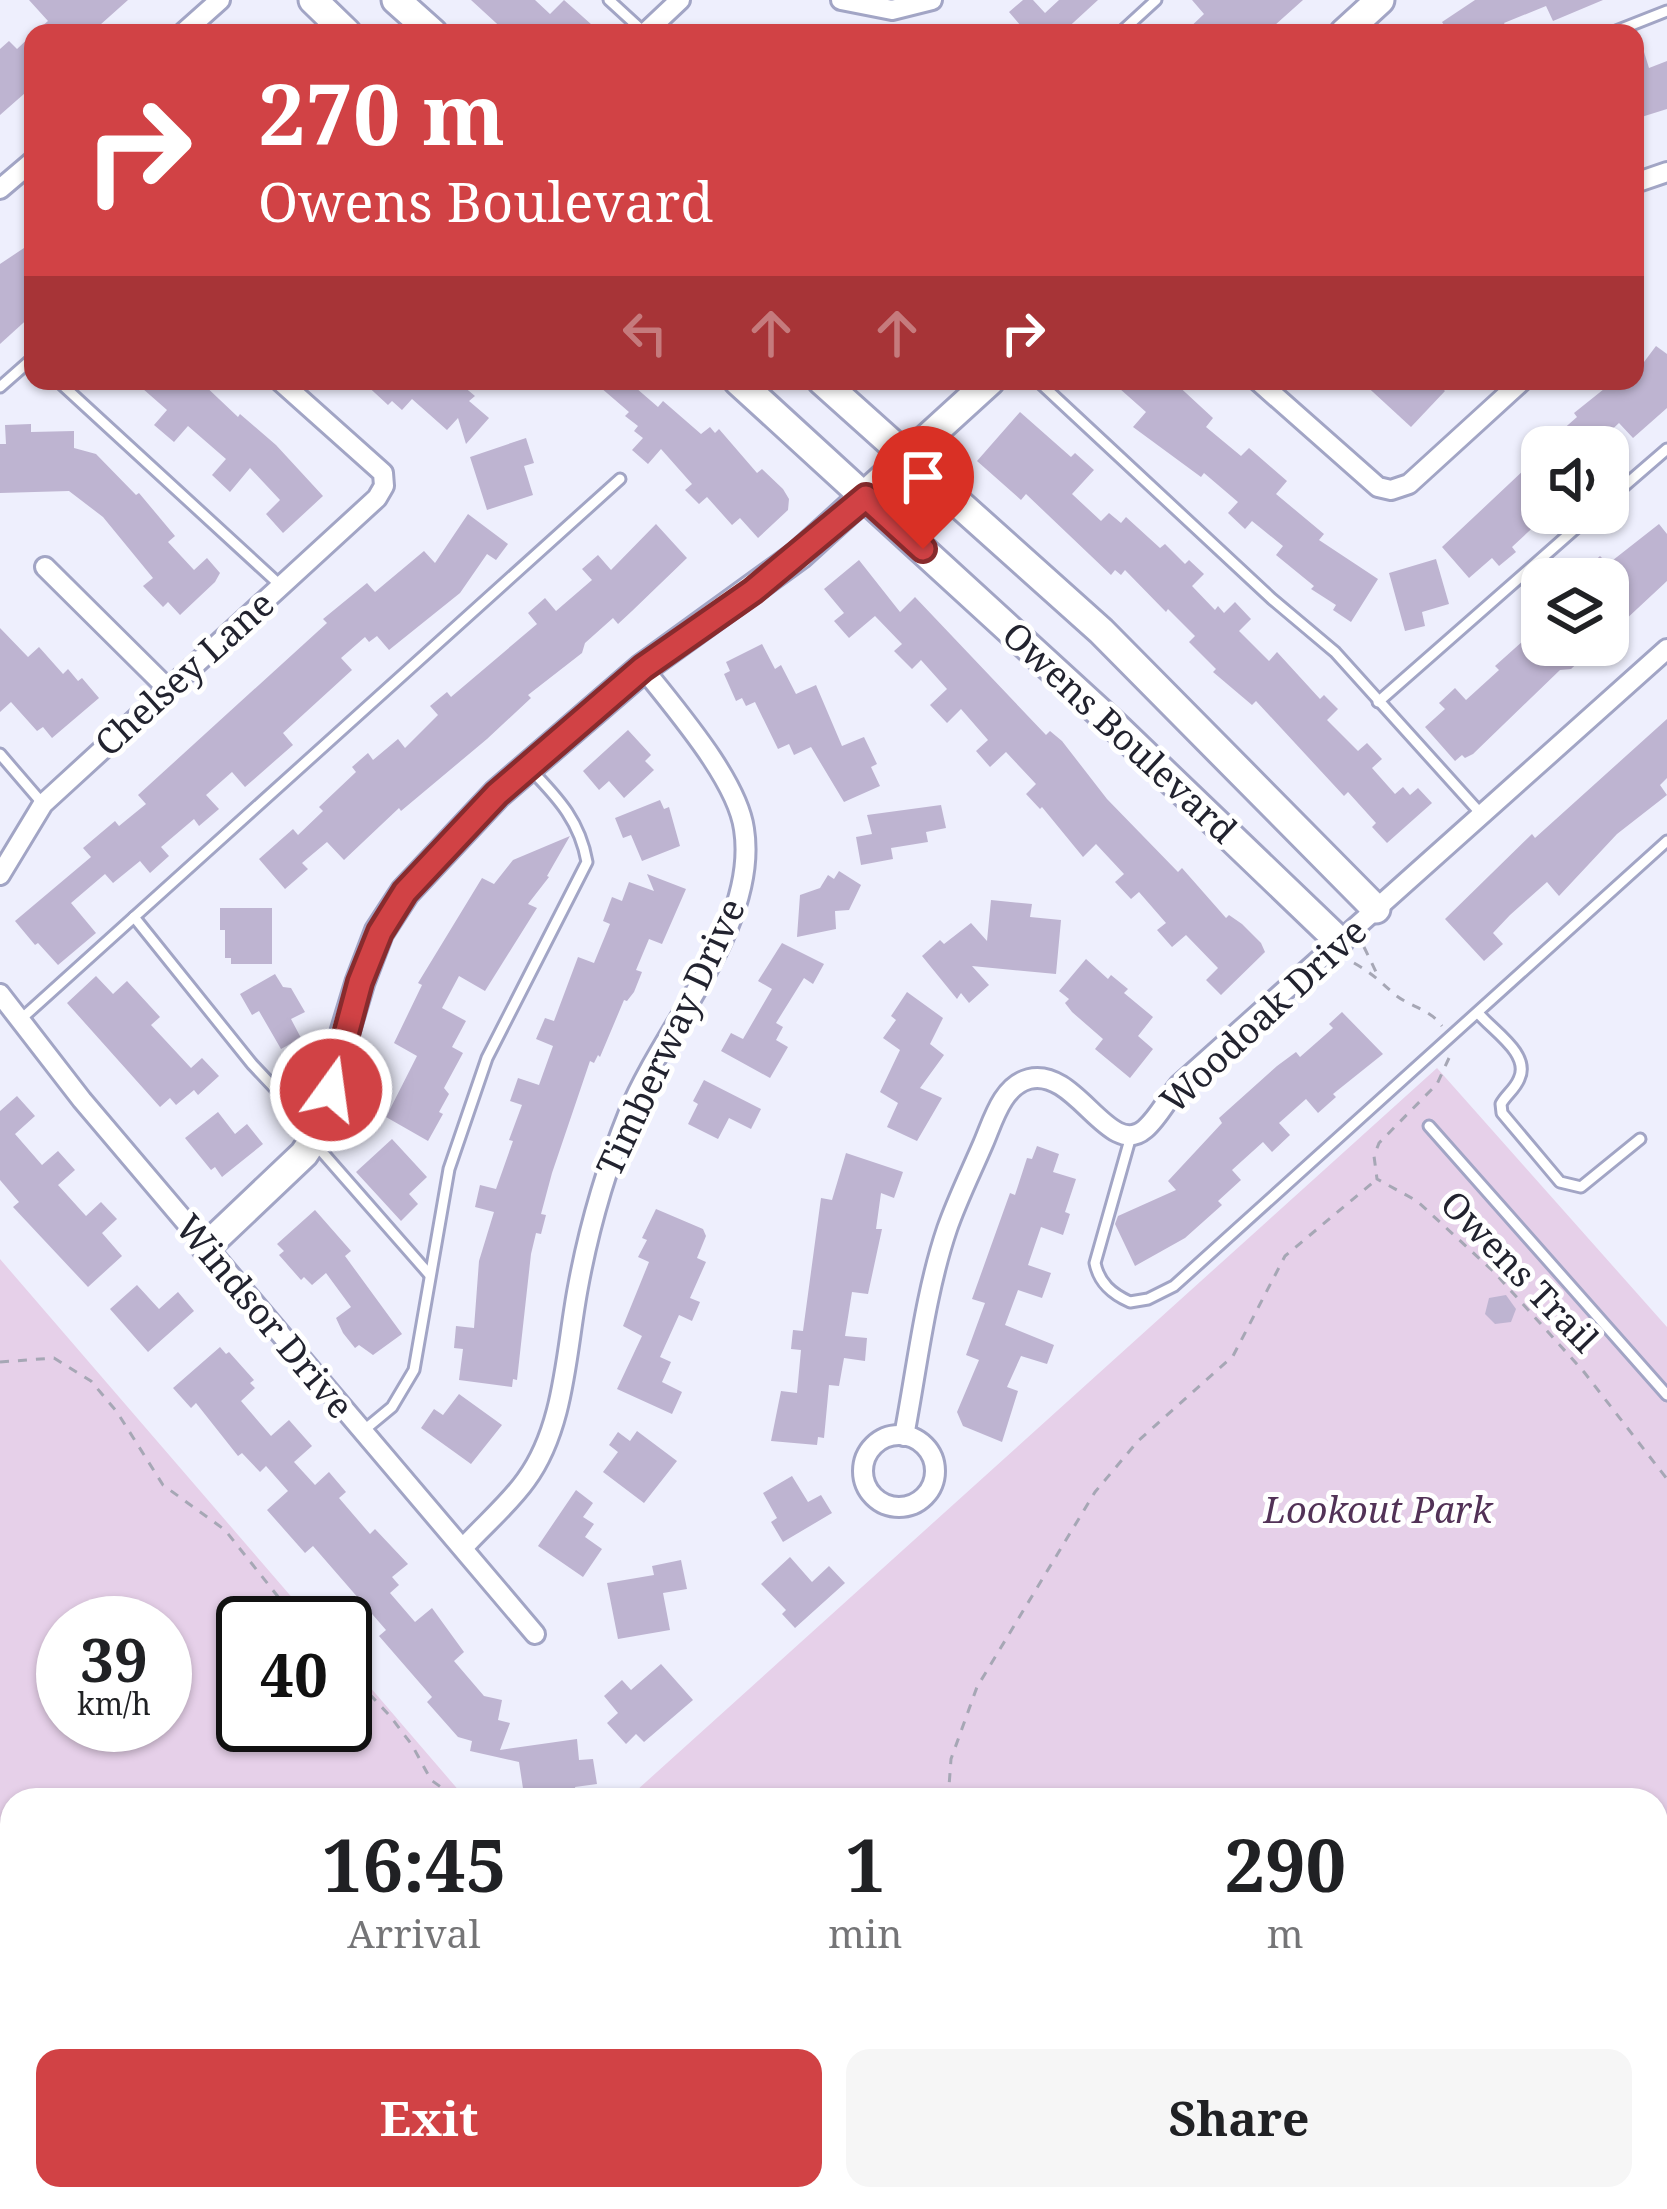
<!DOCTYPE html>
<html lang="en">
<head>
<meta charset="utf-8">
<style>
  body { margin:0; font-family:"Noto Serif",serif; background:#f6f6f6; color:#202124; height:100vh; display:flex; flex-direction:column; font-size:45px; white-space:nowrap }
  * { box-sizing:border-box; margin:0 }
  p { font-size:39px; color:#757577 }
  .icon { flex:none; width:66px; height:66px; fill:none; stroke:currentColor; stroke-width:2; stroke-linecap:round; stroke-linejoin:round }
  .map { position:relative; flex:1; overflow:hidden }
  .details { position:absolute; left:0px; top:1788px; width:1668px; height:423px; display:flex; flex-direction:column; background:#fff; border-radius:36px 36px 0 0; box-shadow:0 3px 9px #0004 }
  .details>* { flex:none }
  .hud { position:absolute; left:24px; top:24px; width:1620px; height:366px; border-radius:24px; box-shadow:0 3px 9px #0004; background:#d14245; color:#fff; overflow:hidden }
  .fabs { position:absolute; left:1521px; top:426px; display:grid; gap:24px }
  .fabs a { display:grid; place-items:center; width:108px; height:108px; border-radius:24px; background:#fff; box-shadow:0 3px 9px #0004; font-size:60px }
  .speed { position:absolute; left:36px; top:1596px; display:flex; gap:24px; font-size:60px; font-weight:700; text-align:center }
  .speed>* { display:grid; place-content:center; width:156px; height:156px; border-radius:50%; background:#fff; box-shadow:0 3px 9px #0004; line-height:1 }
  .speed small { font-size:30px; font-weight:400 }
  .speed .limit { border:6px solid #111; border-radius:18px; background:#fff; color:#111 }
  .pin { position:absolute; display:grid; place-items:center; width:102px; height:102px; color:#fff; margin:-123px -51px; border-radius:50% 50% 50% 0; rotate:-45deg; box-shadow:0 0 12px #0007 }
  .pin .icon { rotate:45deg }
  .me { position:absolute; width:132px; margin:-66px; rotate:14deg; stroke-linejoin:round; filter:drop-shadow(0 0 9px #0008) }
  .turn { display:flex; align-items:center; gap:42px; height:252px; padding:0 36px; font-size:54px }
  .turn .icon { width:156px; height:156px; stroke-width:2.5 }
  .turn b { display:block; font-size:84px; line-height:102px }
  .lanes { display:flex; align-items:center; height:114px; padding:0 36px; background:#0003; justify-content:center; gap:60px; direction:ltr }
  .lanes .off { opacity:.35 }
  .eta { display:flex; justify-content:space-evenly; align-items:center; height:204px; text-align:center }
  .eta b { font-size:72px; font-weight:700; line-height:84px }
  .button { display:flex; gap:24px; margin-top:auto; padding:24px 36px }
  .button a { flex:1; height:138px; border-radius:24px; background:#d14245; color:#fff; font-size:48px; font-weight:700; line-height:138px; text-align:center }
  .button a+a { background:#f6f6f6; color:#202124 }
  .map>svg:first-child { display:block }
  .green { fill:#e6d0e9; fill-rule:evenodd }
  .building { fill:#beb4d1 }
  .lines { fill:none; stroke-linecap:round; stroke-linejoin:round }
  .lane-casing { stroke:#a2a5c5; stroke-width:15 }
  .street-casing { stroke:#a2a5c5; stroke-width:24 }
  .secondary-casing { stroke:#a2a5c5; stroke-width:33 }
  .path { stroke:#a6a7b5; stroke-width:3; stroke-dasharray:9 9; stroke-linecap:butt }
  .lane { stroke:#fff; stroke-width:9 }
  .street { stroke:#fff; stroke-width:18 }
  .secondary { stroke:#fff; stroke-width:27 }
  .route-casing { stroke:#882b2d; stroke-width:30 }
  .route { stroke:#d14245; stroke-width:21 }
  .labels { text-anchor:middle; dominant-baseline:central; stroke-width:10; stroke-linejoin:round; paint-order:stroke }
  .street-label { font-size:36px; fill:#22232f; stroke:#fff }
  .park-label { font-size:36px; font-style:italic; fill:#523257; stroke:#fff }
</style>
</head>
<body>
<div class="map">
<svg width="1667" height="2209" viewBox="0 0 1667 2209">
  <rect width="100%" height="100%" fill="#eeeffd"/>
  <g class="green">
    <path d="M1437,1068L1667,1327V1989L1656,1998V1800H626Z"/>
    <path d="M0,1259L314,1623H243V1725H345V1658L467,1800H12V2199H1421L1410,2209H0ZM165,1623V1725H63V1623Z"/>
  </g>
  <g class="building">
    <path d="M29,0H128L91,33H34L48,21Z"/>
    <path d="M471,0H535L550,14L564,0L601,33H507Z"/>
    <path d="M1023,0H1033L1045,13L1059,0H1098L1062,33H1027L1009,12Z"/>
    <path d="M1192,0H1303L1266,33H1184L1204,14Z"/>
    <path d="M1475,0H1603L1553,21L1546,6L1504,23L1510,33H1449L1442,22Z"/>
    <path d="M33,34V86L0,115V49L9,41L17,49Z"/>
    <path d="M1639,36L1649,68L1667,61V109L1635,119V37Z"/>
    <path d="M33,242V314L0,344V264Z"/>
    <path d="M1656,346L1667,354V408L1633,438L1619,423L1593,447H1543L1577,417L1574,413L1614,381H1635V374Z"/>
    <path d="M134,381H200L238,417L240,414L276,445L323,496L283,533L266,514L280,500L250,468L230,492L212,475L226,459L188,426L174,442L154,425L167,410Z"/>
    <path d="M362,381H457L475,396L469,401L489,418L466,444L458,418L447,430L412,399L402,410L392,401L388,405Z"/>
    <path d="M593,381H628L658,407L663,401L701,434L710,427L715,433L719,429L757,473L762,469L783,489L789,499L788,510L758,538L740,518L732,525L707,497L699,504L685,490L692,484L661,449L648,464L632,450L643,438L634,431L638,426L625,416L629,412Z"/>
    <path d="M1111,381H1173L1213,418L1206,427L1241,456L1249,448L1287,481L1276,494L1324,534L1319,540L1378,579L1351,622L1333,610L1336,605L1311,589L1314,586L1276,555L1283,546L1252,521L1245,529L1228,513L1238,502L1204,473L1201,477L1133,427L1146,412Z"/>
    <path d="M1361,381H1434L1445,391L1411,427Z"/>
    <path d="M1020,412L1071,457L1075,453L1094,470L1072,494L1101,521L1109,513L1121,523L1126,517L1160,548L1165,544L1185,564L1189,560L1204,574L1192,586L1215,610L1218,606L1224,613L1235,602L1251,619L1239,631L1269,661L1277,652L1320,699L1324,695L1338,709L1327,720L1358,751L1367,743L1382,759L1372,768L1395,794L1403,787L1410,795L1418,788L1432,803L1387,843L1372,827L1376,823L1348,792L1344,796L1256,701L1252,705L1213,672L1216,669L1189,642L1195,636L1168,609L1166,612L1125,570L1121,575L1115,570L1111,575L1026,494L1021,500L977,461Z"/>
    <path d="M31,424V432L74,431V448L96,454L136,495L139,493L175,536L168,542L194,570L207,558L220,573L215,582L180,615L168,602L163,607L143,586L153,578L103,517L69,491L0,493V444H6L5,425Z"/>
    <path d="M526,438L534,463L524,466L533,495L487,510L470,457Z"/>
    <path d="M1542,453V519L1512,547L1516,552L1499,566L1492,558L1469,578L1442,547Z"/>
    <path d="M468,514L508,544L496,560L487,554L460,593L389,650L377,636L369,642L365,637L341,658L352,670L283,733L293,745L245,787L232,772L206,795L219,809L199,826L194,819L161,847L169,856L150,873L140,861L113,883L105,874L71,903L96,933L58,965L38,943L35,945L15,921L91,857L83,848L115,821L119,826L146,804L138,795L327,623L323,619L367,583L375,592L424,551L435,563Z"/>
    <path d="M656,524L687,558L632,611L618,624L613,618L585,643L582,653L528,695L531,698L487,739L401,811L399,808L344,860L327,842L302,863L308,869L285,889L259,859L293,829L298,835L323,811L319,807L356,772L352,767L368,753L373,760L398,739L405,748L438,715L430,706L447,692L451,697L537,624L528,613L545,598L556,611L592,580L582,569L598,555L611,570Z"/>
    <path d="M1659,524L1667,534V581L1608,636V579H1591L1584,571L1600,556L1608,564Z"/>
    <path d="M1436,559L1449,604L1422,612L1425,626L1405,631L1389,573Z"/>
    <path d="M859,560L900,612L915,597L1046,735L1050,731L1062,741L1107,799L1178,872L1182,868L1226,918L1229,915L1242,924L1261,943L1265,952L1221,995L1206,980L1218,968L1186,935L1172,947L1157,930L1166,923L1139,892L1131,899L1115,882L1124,874L1096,844L1083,857L1042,807L1040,809L1026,794L1036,784L1006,752L990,767L976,751L988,740L961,709L947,723L930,705L947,689L921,660L912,669L894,651L902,644L875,616L849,638L834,621L844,613L824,589Z"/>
    <path d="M1542,624V645H1597L1571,669L1560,670L1473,754L1465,758L1462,755L1455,761L1425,727L1445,709L1439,703L1455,688L1466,700L1499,670L1495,666Z"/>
    <path d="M0,628L28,657L39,647L63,674L68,669L78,681L82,678L99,698L52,738L43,727L37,731L11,702L0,712Z"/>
    <path d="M762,644L775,669L781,665L796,694L816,685L842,746L864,737L877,764L871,767L880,786L844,802L811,747L794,755L789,744L778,749L755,702L746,706L742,698L736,701L724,674L730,671L726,662Z"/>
    <path d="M1667,719V778L1660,785L1667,795L1617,834L1559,896L1547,882L1510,915L1493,933L1503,944L1484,961L1445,919L1532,834L1535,838Z"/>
    <path d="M628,730L651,755L645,761L654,770L624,798L609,781L599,790L583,771Z"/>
    <path d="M660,800L664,809L669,807L680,846L642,861L631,835L623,838L615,818Z"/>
    <path d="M941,805L946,828L926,832L928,842L891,848L893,859L861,865L856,837L872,834L867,815Z"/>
    <path d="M570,836L547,876L549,877L528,904L537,908L485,991L459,976L442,1008L466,1021L452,1047L463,1053L444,1088L449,1094L439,1112L443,1114L428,1141L386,1117L417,1056L394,1043L422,985L418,983L482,878L494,884L513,860Z"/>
    <path d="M839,871L861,885L849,910L835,911L836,929L797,937L800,895L820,888L828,875L834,879Z"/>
    <path d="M647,874L686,889L662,944L649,939L636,970L642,972L634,992L627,1001L624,1000L600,1057L598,1055L594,1063L590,1061L552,1173L541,1214L546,1215L541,1234L536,1233L531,1254L517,1380L513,1379L512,1387L459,1380L463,1349L454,1348L456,1326L474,1328L479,1261L494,1212L475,1207L480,1185L496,1189L513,1141L509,1140L522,1105L510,1101L518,1078L539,1085L553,1046L536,1039L545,1018L554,1021L578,957L594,963L610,924L603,921L612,897L622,901L629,882L654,891Z"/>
    <path d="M991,900L1032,904L1030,917L1061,920L1056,974L972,966L989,985L969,1003L961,993L957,999L922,956L940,940L944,944L971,923L987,941Z"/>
    <path d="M220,908H272V964H231V958H225V930H220Z"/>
    <path d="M782,943L824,964L813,984L804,978L776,1023L783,1027L776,1040L788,1047L770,1078L721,1051L731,1033L743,1039L772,989L758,981Z"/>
    <path d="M1086,959L1108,979L1111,975L1128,989L1124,993L1153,1017L1138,1036L1153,1049L1130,1078L1095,1049L1103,1039L1072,1012L1065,1003L1069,999L1059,991Z"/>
    <path d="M275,974L283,987L291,988L305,1012L291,1019L301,1038L281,1049L259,1011L252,1015L240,994Z"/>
    <path d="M96,976L113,994L127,981L160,1017L151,1025L191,1068L202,1058L219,1076L198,1095L194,1090L176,1105L170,1098L160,1107L67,1003Z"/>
    <path d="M907,992L943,1018L930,1044L944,1055L920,1088L942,1098L917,1141L887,1127L898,1103L880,1092L900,1050L883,1038L896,1020L891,1016Z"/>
    <path d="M1342,1012L1383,1054L1333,1094L1336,1097L1318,1113L1306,1099L1279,1123L1290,1135L1272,1152L1263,1142L1232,1170L1241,1180L1218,1201L1222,1205L1185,1238L1135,1266L1115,1224L1118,1216L1176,1190L1168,1181L1222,1123L1219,1118L1277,1066L1296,1052L1300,1057L1333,1028L1329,1024Z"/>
    <path d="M704,1080L761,1109L751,1129L729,1118L718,1139L688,1124L698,1104L693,1101Z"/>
    <path d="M17,1096L35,1116L15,1134L42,1165L58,1151L75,1170L58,1185L86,1216L101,1202L117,1219L102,1233L122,1256L88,1287L13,1207L19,1202L0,1180V1111Z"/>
    <path d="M218,1112L235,1134L247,1124L263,1144L222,1177L215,1167L211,1170L185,1138Z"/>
    <path d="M392,1139L427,1177L409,1194L418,1204L401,1221L356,1172Z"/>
    <path d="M1037,1146L1059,1154L1053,1172L1076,1179L1065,1212L1070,1214L1063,1235L1041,1227L1028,1265L1051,1273L1042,1298L1018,1290L1005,1325L1054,1345L1047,1364L1021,1356L1007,1387L1018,1391L1002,1442L963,1426L957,1412L979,1360L966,1355L985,1303L972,1299L1010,1193L1015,1195L1027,1158L1032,1159Z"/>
    <path d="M846,1153L903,1172L894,1198L881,1193L876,1229H882L868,1294L852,1292L845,1336L867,1338L865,1361L844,1358L839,1386L829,1385L824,1438L818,1437L817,1445L771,1441L781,1391L797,1393L801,1350L791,1349L793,1330L803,1331L821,1198L832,1200Z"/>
    <path d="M656,1209L703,1229L706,1236L697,1258L706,1262L690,1298L700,1302L692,1321L679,1315L660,1357L671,1362L662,1382L682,1392L672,1414L617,1389L642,1336L623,1326L649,1262L638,1257L647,1240L642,1238Z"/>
    <path d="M315,1210L351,1251L345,1256L402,1334L373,1355L359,1345L355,1348L343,1333L336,1318L351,1307L326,1273L312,1285L304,1277L301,1280L279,1255L284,1251L277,1244Z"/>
    <path d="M137,1285L159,1309L178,1292L194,1311L148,1352L110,1309Z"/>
    <path d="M1506,1295L1516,1309L1511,1322L1495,1324L1485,1314L1489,1298Z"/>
    <path d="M220,1347L226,1354L229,1352L254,1380L250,1383L255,1388L241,1401L271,1436L289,1420L312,1446L294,1462L315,1485L329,1472L346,1492L339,1498L370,1534L375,1529L408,1564L392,1577L399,1585L390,1593L415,1622L432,1608L464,1652L454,1661L484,1696L502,1700L498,1720L510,1723L500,1750L577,1739L579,1760L593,1759L597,1784L575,1787L577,1796L549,1800L548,1792L524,1795L519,1762L470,1751L472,1741L458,1737L427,1702L432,1697L379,1636L386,1630L313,1546L305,1553L267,1510L288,1491L266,1466L260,1472L242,1453L238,1456L196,1403L191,1408L173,1388Z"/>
    <path d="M459,1394L502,1425L471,1464L421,1428L434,1409L443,1415Z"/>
    <path d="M637,1431L677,1461L644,1503L603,1472L618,1452L609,1445L618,1432L630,1441Z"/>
    <path d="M792,1476L808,1502L821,1495L832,1513L783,1542L771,1522L777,1518L763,1493Z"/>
    <path d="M576,1490L593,1503L583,1517L594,1524L585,1537L602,1549L583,1577L538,1546Z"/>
    <path d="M790,1557L812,1582L829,1566L845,1583L795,1628L782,1614L786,1610L761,1584Z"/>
    <path d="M681,1560L687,1589L663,1593L670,1630L618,1639L607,1583L654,1575L652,1566Z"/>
    <path d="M661,1664L693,1700L644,1742L636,1734L626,1744L607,1723L618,1713L604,1696L622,1680L631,1690Z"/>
  </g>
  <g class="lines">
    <defs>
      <g id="lane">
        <path d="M609,0L645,33"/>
        <path d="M1120,33L1156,0"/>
        <path d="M1611,33L1667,11"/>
        <path d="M58,381L280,585"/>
        <path d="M1038,381L1272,599L1335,652L1482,815"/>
        <path d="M0,387L33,358"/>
        <path d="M1608,500L1667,449"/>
        <path d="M1378,702L1593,513"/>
        <path d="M0,754L43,804"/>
        <path d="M134,917L252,1064L314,1130"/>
        <path d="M1478,1013C1493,1031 1531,1054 1519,1079C1515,1089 1506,1095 1501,1104L1502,1113L1560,1182L1581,1187L1640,1139"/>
        <path d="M21,1019L620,479"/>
        <path d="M1429,1126L1667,1395"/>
        <path d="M1131,1136L1095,1263C1099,1283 1112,1294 1130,1302L1148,1299L1174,1286L1667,841"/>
        <path d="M316,1145L429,1274"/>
        <path d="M363,1431L392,1407L414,1370L449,1169L487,1058L587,862C580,822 559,799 532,771"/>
      </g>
      <g id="street">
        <path d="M841,0L892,10L932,0"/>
        <path d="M183,33L220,0"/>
        <path d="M645,33L680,0"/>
        <path d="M1635,183L1667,172"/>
        <path d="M0,189L33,161"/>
        <path d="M1258,381L1378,487L1391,490L1409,484L1522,381"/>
        <path d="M45,567L166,687"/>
        <path d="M0,875L43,804L377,498L384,486L383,473L280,381"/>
        <path d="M0,994L82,1100L535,1634"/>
        <circle cx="899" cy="1471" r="36"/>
        <path d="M904,1436C917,1368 925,1294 947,1229C957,1200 971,1172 983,1144C993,1121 1002,1086 1029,1079C1076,1067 1109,1160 1145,1129C1158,1118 1168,1098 1179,1085L1667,649"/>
        <path d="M464,1547C484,1525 509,1504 526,1480C565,1427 566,1350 578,1287C589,1227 606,1169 629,1112C664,1026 759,925 744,829C737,779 674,708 643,668"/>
        <path d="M1656,2021L1667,2011"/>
      </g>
      <g id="secondary">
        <path d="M313,0L347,33"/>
        <path d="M396,0L433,33"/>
        <path d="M1344,33L1380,0"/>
        <path d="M738,381L1118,729L1339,941"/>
        <path d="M822,381L1101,631L1376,909"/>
        <path d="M206,1247L304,1154L324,1124L338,1055L360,982L379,932L405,892L497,794L643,668L799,555L990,381"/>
      </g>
    </defs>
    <use href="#lane" class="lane-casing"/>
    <use href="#street" class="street-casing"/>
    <use href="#secondary" class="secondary-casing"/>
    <g class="path">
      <path d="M1364,947L1378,976"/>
      <path d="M1354,963C1370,972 1380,981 1393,993C1409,1007 1429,1008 1442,1026"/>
      <path d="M1449,1058L1437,1084L1379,1143L1374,1156L1377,1179L1417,1201L1494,1272L1584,1372L1667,1479"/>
      <path d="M0,1362L54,1358L91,1381L117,1412L163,1485L225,1530L299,1623"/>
      <path d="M345,1668L390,1716L412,1745L431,1780L459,1800"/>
      <path d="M948,1800L951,1759L977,1687L1095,1492L1138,1441L1233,1356L1285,1256L1377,1179"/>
      <path d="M0,1832L12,1853"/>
      <path d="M1656,1874L1667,1866"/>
      <path d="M0,2191L20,2209"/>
      <path d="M391,2199L404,2209"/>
      <path d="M1181,2209L1182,2199"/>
      <path d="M1323,2209L1325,2199"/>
    </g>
    <use href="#lane" class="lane"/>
    <use href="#street" class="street"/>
    <use href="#secondary" class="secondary"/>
  </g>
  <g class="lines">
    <defs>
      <path id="route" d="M331,1090L360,982L380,932L405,892L497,794L643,668L753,591L866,497L923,549"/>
    </defs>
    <use href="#route" class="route-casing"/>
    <use href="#route" class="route"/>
  </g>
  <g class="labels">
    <g class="street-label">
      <text transform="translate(184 673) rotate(-42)">Chelsey Lane</text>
      <text transform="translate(1120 732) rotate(43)">Owens Boulevard</text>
      <text transform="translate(1263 1015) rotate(-43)">Woodoak Drive</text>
      <text transform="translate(670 1037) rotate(-65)">Timberway Drive</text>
      <text transform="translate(1520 1271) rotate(46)">Owens Trail</text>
      <text transform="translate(265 1316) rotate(50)">Windsor Drive</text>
    </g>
    <g class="park-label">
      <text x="1378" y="1509">Lookout Park</text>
    </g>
  </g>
</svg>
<div class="fabs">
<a><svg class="icon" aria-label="sound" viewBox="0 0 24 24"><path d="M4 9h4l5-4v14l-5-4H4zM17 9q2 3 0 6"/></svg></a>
<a><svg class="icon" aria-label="layers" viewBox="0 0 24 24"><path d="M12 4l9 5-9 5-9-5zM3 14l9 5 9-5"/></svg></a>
</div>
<div class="speed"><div>39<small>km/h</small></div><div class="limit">40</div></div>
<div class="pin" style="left:923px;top:549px;background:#d93025"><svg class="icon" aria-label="arrive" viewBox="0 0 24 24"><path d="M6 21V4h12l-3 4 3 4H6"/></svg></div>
<svg class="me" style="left:331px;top:1090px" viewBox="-20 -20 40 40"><circle r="17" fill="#d14245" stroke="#fff" stroke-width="3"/><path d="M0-11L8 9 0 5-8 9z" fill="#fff"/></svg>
<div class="hud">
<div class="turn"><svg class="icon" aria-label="right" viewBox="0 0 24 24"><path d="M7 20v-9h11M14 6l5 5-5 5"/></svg><div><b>270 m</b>Owens Boulevard</div></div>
<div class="lanes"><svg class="icon off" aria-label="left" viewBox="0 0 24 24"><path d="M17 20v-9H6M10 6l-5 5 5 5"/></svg><svg class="icon off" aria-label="ahead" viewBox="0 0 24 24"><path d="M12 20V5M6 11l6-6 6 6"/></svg><svg class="icon off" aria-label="ahead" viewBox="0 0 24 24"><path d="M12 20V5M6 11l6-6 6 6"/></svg><svg class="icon" aria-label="right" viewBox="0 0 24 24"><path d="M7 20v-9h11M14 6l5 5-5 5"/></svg></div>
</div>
<section class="details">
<div class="eta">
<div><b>16:45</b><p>Arrival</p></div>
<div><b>1</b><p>min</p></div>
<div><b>290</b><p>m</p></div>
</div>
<div class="button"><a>Exit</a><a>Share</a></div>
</section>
</div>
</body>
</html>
